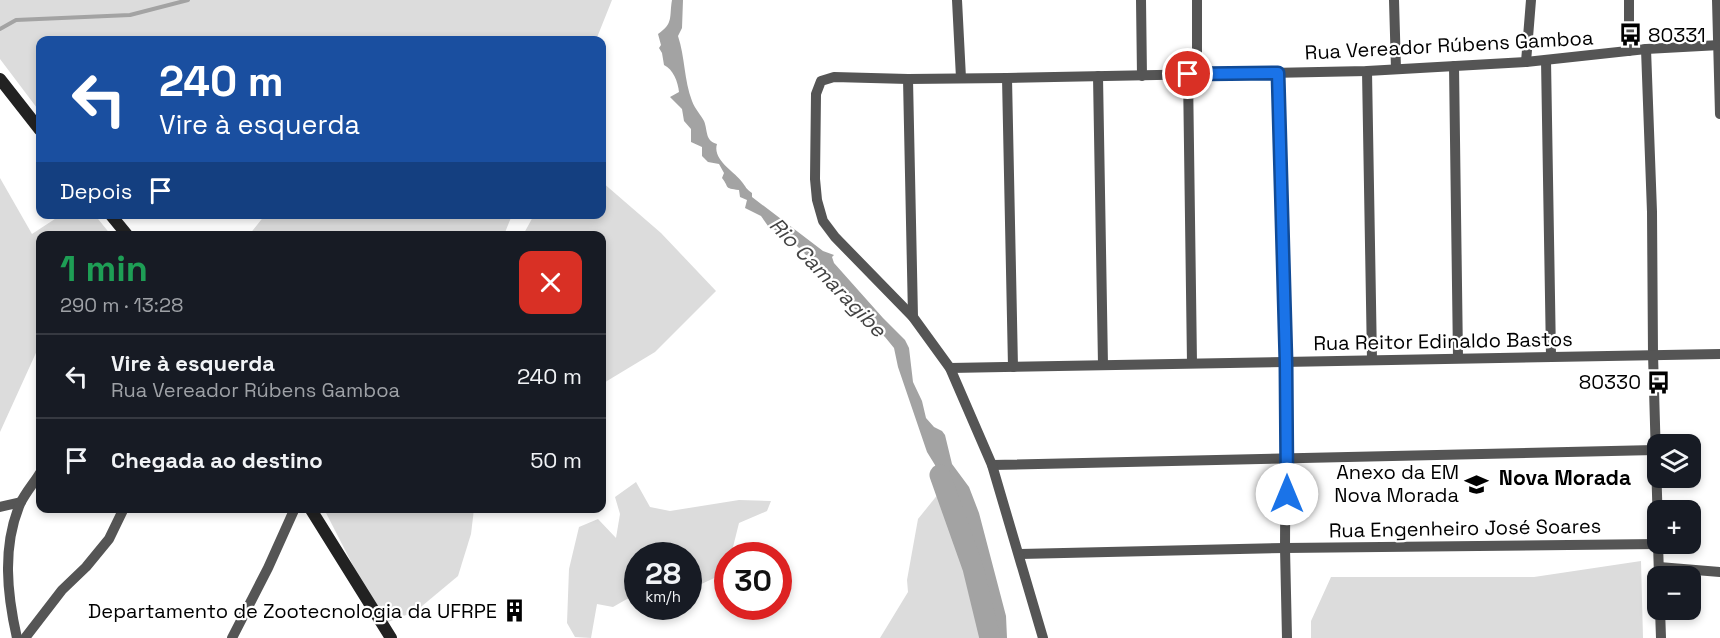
<!DOCTYPE html>
<html lang="pt">
<head>
<meta charset="utf-8">
<style>
  body { margin:0; font-family:"Space Grotesk",sans-serif; background:#20242c; color:#f1f3f6; height:100vh; display:flex; flex-direction:column; font-size:22px; white-space:nowrap }
  * { box-sizing:border-box; margin:0 }
  p { font-size:20px; color:#9ea1a6 }
  .icon { flex:none; width:33px; height:33px; fill:none; stroke:currentColor; stroke-width:2; stroke-linecap:round; stroke-linejoin:round }
  .map { position:relative; flex:1; overflow:hidden }
  .details { position:absolute; left:36px; top:231px; width:570px; height:282px; display:flex; flex-direction:column; background:#171b24; border-radius:12px; box-shadow:0 3px 9px #0003 }
  .details>* { flex:none }
  .banner { position:absolute; left:36px; top:36px; width:570px; height:183px; border-radius:12px; box-shadow:0 3px 9px #0003; background:#1a4fa0; color:#fff; overflow:hidden }
  .controls { position:absolute; left:1647px; top:434px; display:grid; gap:12px }
  .controls a { display:grid; place-items:center; width:54px; height:54px; border-radius:12px; background:#171b24; box-shadow:0 3px 9px #0003; font-size:30px }
  .speed { position:absolute; left:624px; top:542px; display:flex; gap:12px; font-size:30px; font-weight:700; text-align:center }
  .speed>* { display:grid; place-content:center; width:78px; height:78px; border-radius:50%; background:#171b24; box-shadow:0 3px 9px #0003; line-height:1 }
  .speed small { font-size:15px; font-weight:400 }
  .speed .limit { border:9px solid #d22; background:#fff; color:#111 }
  .pin { position:absolute; display:grid; place-items:center; width:51px; height:51px; color:#fff; margin:-26px; border:3px solid #fff; border-radius:50%; box-shadow:0 2px 6px #0007 }
  .me { position:absolute; width:66px; margin:-33px; rotate:0deg; stroke-linejoin:round; filter:drop-shadow(0 0 4px #0008) }
  .turn { display:flex; align-items:center; gap:21px; height:126px; padding:0 24px; font-size:27px }
  .turn .icon { width:78px; height:78px; stroke-width:2.5 }
  .turn b { display:block; font-size:42px; line-height:51px }
  .then { display:flex; align-items:center; height:57px; padding:0 24px; background:#0003; gap:12px; font-size:22px }
  .round { display:grid; place-items:center; flex:none; width:63px; height:63px; border-radius:12px; background:#20242c }
  .overview { display:flex; align-items:center; justify-content:space-between; height:102px; padding:0 24px }
  h1 { font-size:36px; font-weight:600; line-height:45px; color:#1e9e55 }
  ul { padding:0; list-style:none }
  li { display:flex; align-items:center; gap:18px; height:84px; padding:0 24px; border-top:2px solid #363941 }
  li div { flex:1 }
  li b { display:block; font-size:22px }
  li em { font-style:normal }
  .map>svg:first-child { display:block }
  .green { fill:#dcdcdc }
  .water { fill:#a3a3a3 }
  .lines { fill:none; stroke-linecap:round; stroke-linejoin:round }
  .stream { stroke:#a3a3a3; stroke-width:4 }
  .river { stroke:#a3a3a3; stroke-width:21 }
  .street { stroke:#555; stroke-width:10 }
  .secondary { stroke:#222; stroke-width:12 }
  .route-casing { stroke:#114b97; stroke-width:15 }
  .route { stroke:#1a73e8; stroke-width:10 }
  .labels { text-anchor:middle; dominant-baseline:central; stroke-width:4.5; stroke-linejoin:round; paint-order:stroke }
  .poi-label { font-size:20px; fill:#000; stroke:#fff; text-anchor:end }
  .street-label { font-size:20px; fill:#000; stroke:#fff }
  .water-label { font-size:21px; font-style:italic; fill:#444; stroke:#fff }
  .neighbourhood-label { font-size:21px; font-weight:bold; fill:#000; stroke:#fff }
</style>
</head>
<body>
<div class="map">
<svg width="1720" height="638" viewBox="0 0 1720 638">
  <rect width="100%" height="100%" fill="#fff"/>
  <g class="green">
    <path d="M0,0H612L596,40H40V112L0,59Z"/>
    <path d="M0,178L32,234L61,215L94,214L111,235L40,236V344L0,432Z"/>
    <path d="M602,182L661,233L716,291L655,352L602,384V236L523,235L534,215L602,214Z"/>
    <path d="M265,215V214L512,215L504,235H249Z"/>
    <path d="M636,482L650,507L670,511L739,500L771,501L767,511L739,523L731,555H728L725,573L695,587H689L688,555H638L637,598L627,599L613,607L597,604L591,638L575,637L567,623L569,569L579,527L598,519L616,538L620,514L615,497Z"/>
    <path d="M939,493L958,548L980,638H880L908,592L907,580L918,519Z"/>
    <path d="M324,509H474L471,534L458,576L416,611L383,624Z"/>
    <path d="M1641,561L1643,638H1311V621L1331,577H1534Z"/>
  </g>
  <path class="water" d="M672,0H683L682,28L678,36C685,57 684,80 692,101C695,109 701,115 704,121C708,131 705,141 717,144C712,160 735,172 742,182C746,187 746,189 752,193V197L823,251L834,255L832,257L834,263L883,318L905,340L909,348L913,382L922,401L926,418L934,427L942,431L945,435L952,464L969,487L979,513L1006,616L1007,638H988L977,601L978,582L975,546L967,528L964,516L954,502L948,503L935,465L927,452L898,367L894,348L885,337L854,308L845,295L837,289L834,283L789,238L768,226L761,216L745,208L747,200L740,197L739,190C723,188 730,188 722,178L724,173L719,164L708,162L702,156V147L691,142V129L684,121L682,109L670,97L679,92C678,82 673,69 664,65L662,53L659,48L661,45L658,34C674,23 669,17 672,0Z"/>
  <g class="lines">
    <path class="stream" d="M0,29L16,20L130,15L188,0"/>
    <path class="river" d="M940,475L973,568L990,638"/>
    <g class="street">
      <path d="M957,0L961,78"/>
      <path d="M1141,0L1142,76"/>
      <path d="M1197,0V74"/>
      <path d="M1394,0L1396,69"/>
      <path d="M1629,0V51"/>
      <path d="M1717,0L1720,114"/>
      <path d="M1646,49L1652,212L1653,354L1658,529"/>
      <path d="M1546,60L1551,356"/>
      <path d="M1526,62L1531,0"/>
      <path d="M1454,66L1458,358"/>
      <path d="M1367,71L1372,360"/>
      <path d="M1278,73L1286,363L1285,548L1287,638"/>
      <path d="M1188,74L1192,363"/>
      <path d="M1098,76L1103,365"/>
      <path d="M1007,78L1013,367"/>
      <path d="M908,79L913,317"/>
      <path d="M950,368L1720,354"/>
      <path d="M992,465L1655,450"/>
      <path d="M0,507L21,502"/>
      <path d="M1658,543L1659,576"/>
      <path d="M1020,554L1285,548L1658,544"/>
      <path d="M1659,567L1720,572"/>
      <path d="M1660,609L1661,638"/>
      <path d="M17,638C7,594 2,547 20,504C25,493 34,483 40,473"/>
      <path d="M25,638L62,590L86,567L109,539L124,508"/>
      <path d="M232,638L268,568L295,508"/>
      <path d="M1043,638L992,465L950,368L913,317L835,237L823,221L817,200L815,179L816,94L821,81L834,77L908,79L1007,78L1367,71L1526,62L1646,49L1720,45"/>
    </g>
    <g class="secondary">
      <path d="M0,79L40,130"/>
      <path d="M110,214L128,236"/>
      <path d="M310,508L391,638"/>
    </g>
  </g>
  <g class="lines">
    <defs>
      <path id="route" d="M1188,74L1278,73L1286,363L1287,494"/>
    </defs>
    <use href="#route" class="route-casing"/>
    <use href="#route" class="route"/>
  </g>
  <defs>
    <symbol id="bus-bare" viewBox="-9 -9 18 18"><path d="M-5-6H5V4H4V6H2V4H-2V6H-4V4H-5ZM-3.5-4V0h7V-4ZM-3.5 1.2v1.5H-2V1.2ZM2 1.2v1.5H3.5V1.2Z" fill="#000" stroke="#fff" stroke-width="2.5" paint-order="stroke"/></symbol>
    <symbol id="school-bare" viewBox="-9 -9 18 18"><path d="M0-5L7-2L0 1L-7-2ZM-4 1L0 2.5L4 1V4Q0 6-4 4Z" fill="#000" stroke="#fff" stroke-width="2.5" paint-order="stroke"/></symbol>
    <symbol id="building-bare" viewBox="-9 -9 18 18"><path d="M-4-6H4V6H1V3H-1V6H-4ZM-2.5-4.3h1.7v1.8h-1.7ZM.8-4.3h1.7v1.8H.8ZM-2.5-1h1.7V.8h-1.7ZM.8-1h1.7V.8H.8Z" fill="#000" stroke="#fff" stroke-width="2.5" paint-order="stroke"/></symbol>
  </defs>
  <g fill-rule="evenodd">
    <use href="#bus-bare" x="1614" y="18" width="33" height="33"/>
    <use href="#bus-bare" x="1642" y="366" width="33" height="33"/>
    <use href="#school-bare" x="1460" y="468" width="33" height="33"/>
    <use href="#building-bare" x="498" y="594" width="33" height="33"/>
  </g>
  <g class="labels">
    <g class="poi-label">
      <text x="1648" y="35" text-anchor="start">80331</text>
      <text x="1641" y="382">80330</text>
      <text x="1459" y="472">Anexo da EM<tspan x="1459" dy="23">Nova Morada</tspan></text>
      <text x="497" y="611">Departamento de Zootecnologia da UFRPE</text>
    </g>
    <g class="street-label">
      <text transform="translate(1449 45) rotate(-3)">Rua Vereador Rúbens Gamboa</text>
      <text transform="translate(1443 341) rotate(-1)">Rua Reitor Edinaldo Bastos</text>
      <text transform="translate(1465 528) rotate(-1)">Rua Engenheiro José Soares</text>
    </g>
    <g class="water-label">
      <text transform="translate(828 277) rotate(46)">Rio Camaragibe</text>
    </g>
    <g class="neighbourhood-label">
      <text x="1565" y="477">Nova Morada</text>
    </g>
  </g>
</svg>
<div class="controls">
<a><svg class="icon" aria-label="layers" viewBox="0 0 24 24"><path d="M12 4l9 5-9 5-9-5zM3 14l9 5 9-5"/></svg></a>
<a>+</a>
<a>−</a>
</div>
<div class="speed"><div>28<small>km/h</small></div><div class="limit">30</div></div>
<div class="pin" style="left:1188px;top:74px;background:#d93025"><svg class="icon" aria-label="arrive" viewBox="0 0 24 24"><path d="M6 21V4h12l-3 4 3 4H6"/></svg></div>
<svg class="me" style="left:1287px;top:494px" viewBox="-20 -20 40 40"><circle r="19" fill="#fff"/><path d="M0-13L10 11 0 6-10 11z" fill="#1a73e8"/></svg>
<div class="banner">
<div class="turn"><svg class="icon" aria-label="left" viewBox="0 0 24 24"><path d="M17 20v-9H6M10 6l-5 5 5 5"/></svg><div><b>240 m</b>Vire à esquerda</div></div>
<div class="then">Depois<svg class="icon" aria-label="arrive" viewBox="0 0 24 24"><path d="M6 21V4h12l-3 4 3 4H6"/></svg></div>
</div>
<section class="details">
<div class="overview"><div><h1>1 min</h1><p>290 m · 13:28</p></div><a class="round" style="background:#d93025;color:#fff"><svg class="icon" aria-label="close" viewBox="0 0 24 24"><path d="M6 6l12 12M18 6L6 18"/></svg></a></div>
<ul>
<li><svg class="icon" aria-label="left" viewBox="0 0 24 24"><path d="M17 20v-9H6M10 6l-5 5 5 5"/></svg><div><b>Vire à esquerda</b><p>Rua Vereador Rúbens Gamboa</p></div><em>240 m</em></li>
<li><svg class="icon" aria-label="arrive" viewBox="0 0 24 24"><path d="M6 21V4h12l-3 4 3 4H6"/></svg><div><b>Chegada ao destino</b></div><em>50 m</em></li>
</ul>
</section>
</div>
</body>
</html>
